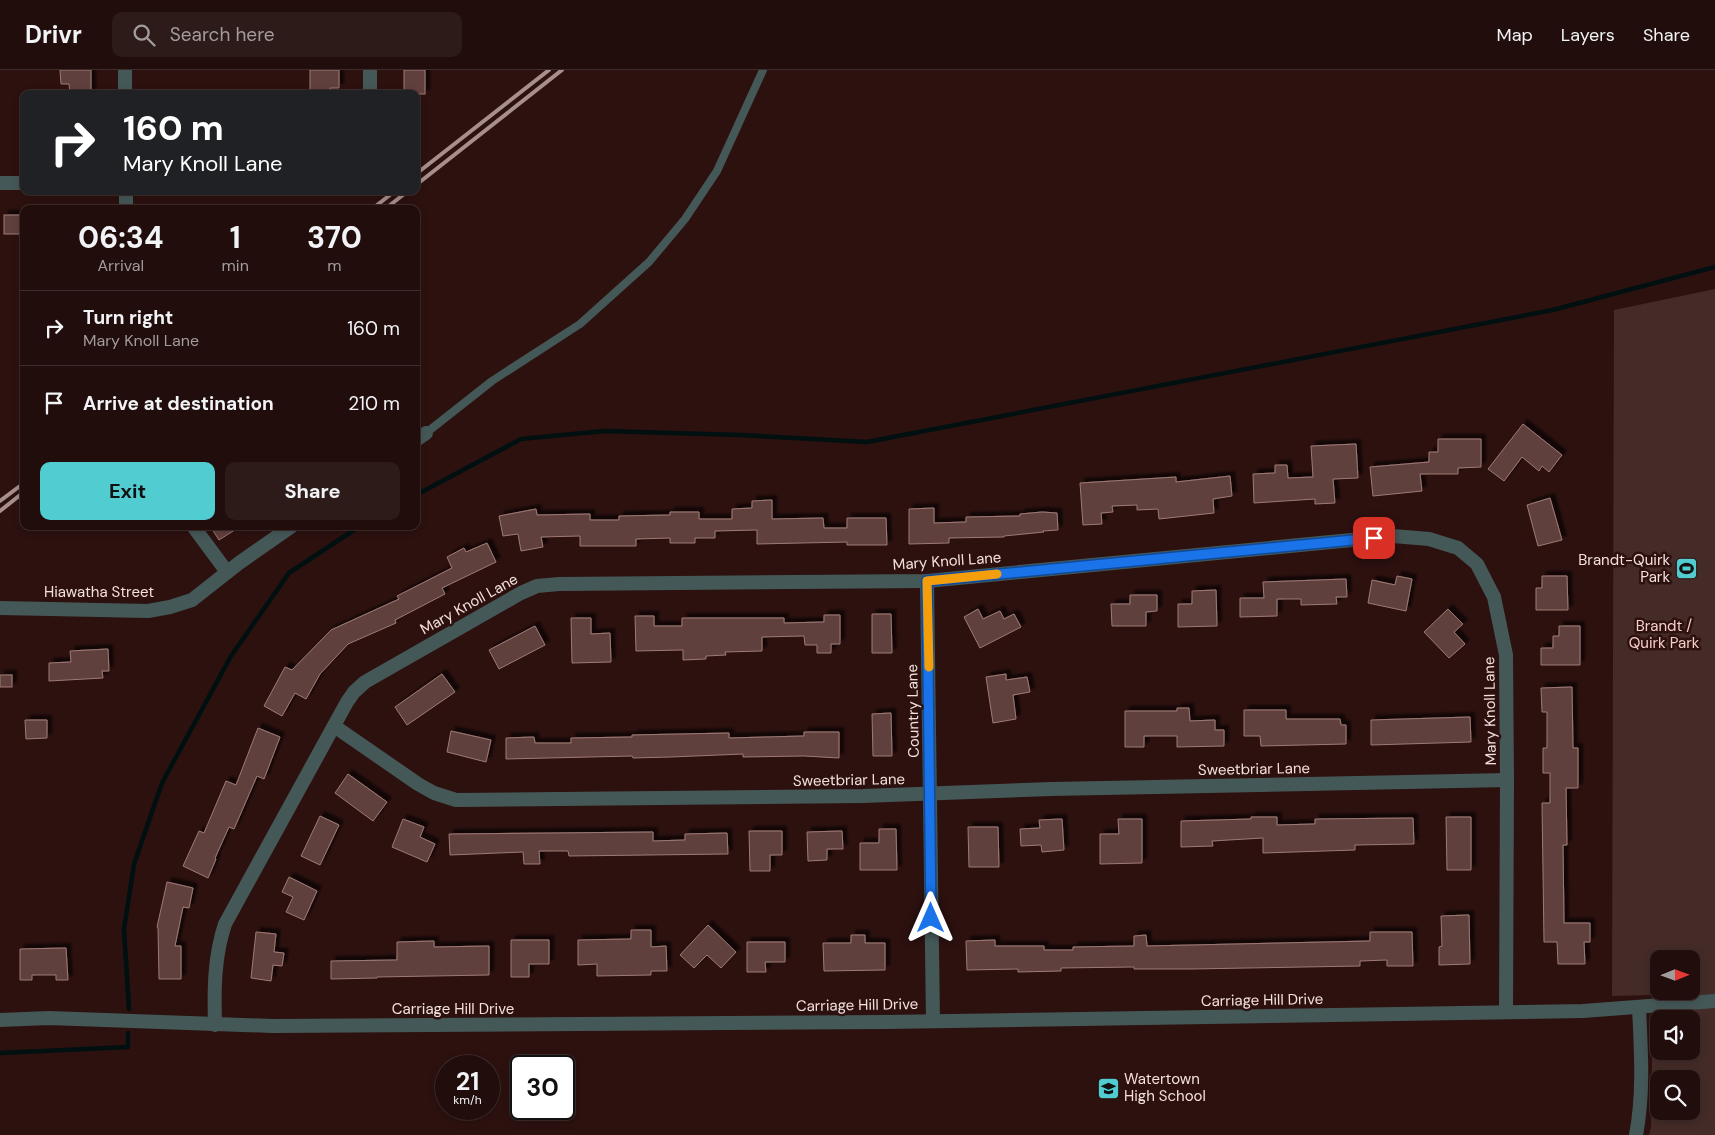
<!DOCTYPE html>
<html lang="en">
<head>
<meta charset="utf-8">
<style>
  body { margin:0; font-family:"DM Sans",sans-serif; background:#2d1b19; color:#f1f3f6; height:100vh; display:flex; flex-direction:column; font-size:19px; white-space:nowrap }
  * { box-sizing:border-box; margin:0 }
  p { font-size:16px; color:#a29c9d }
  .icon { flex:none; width:28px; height:28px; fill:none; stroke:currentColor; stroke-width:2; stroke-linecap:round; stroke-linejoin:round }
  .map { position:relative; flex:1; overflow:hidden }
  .drawer { position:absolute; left:20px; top:135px; width:400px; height:325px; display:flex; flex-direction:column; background:#210d0b; border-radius:10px; box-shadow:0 2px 8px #0003,0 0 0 1px #3e2d2c }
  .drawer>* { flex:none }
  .banner { position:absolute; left:20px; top:20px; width:400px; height:105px; border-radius:10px; box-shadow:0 2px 8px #0003,0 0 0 1px #3e2d2c; background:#202124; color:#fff; overflow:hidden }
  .needle { width:32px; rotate:89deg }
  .tools { position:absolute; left:1650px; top:880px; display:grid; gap:10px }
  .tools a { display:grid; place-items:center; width:50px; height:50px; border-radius:10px; background:#210d0b; box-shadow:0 2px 8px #0003,0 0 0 1px #3e2d2c; font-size:25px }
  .speed { position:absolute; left:435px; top:985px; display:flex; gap:10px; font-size:25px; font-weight:700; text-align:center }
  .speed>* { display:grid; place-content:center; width:65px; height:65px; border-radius:50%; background:#210d0b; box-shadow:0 2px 8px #0003,0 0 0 1px #3e2d2c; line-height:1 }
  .speed small { font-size:12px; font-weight:400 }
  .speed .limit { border:2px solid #111; border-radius:8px; background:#fff; color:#111 }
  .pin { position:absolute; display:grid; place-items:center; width:42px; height:42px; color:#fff; margin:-21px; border-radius:10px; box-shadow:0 2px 8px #0006 }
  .me { position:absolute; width:55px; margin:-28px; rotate:0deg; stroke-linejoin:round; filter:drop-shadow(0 0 4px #0008) }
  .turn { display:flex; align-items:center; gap:18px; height:105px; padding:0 20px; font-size:22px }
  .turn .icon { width:65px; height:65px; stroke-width:2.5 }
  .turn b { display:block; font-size:35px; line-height:42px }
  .eta { display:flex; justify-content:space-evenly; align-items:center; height:85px; text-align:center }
  .eta b { font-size:30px; font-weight:700; line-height:35px }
  .action { display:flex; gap:10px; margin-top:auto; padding:10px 20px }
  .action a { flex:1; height:58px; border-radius:10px; background:#51ccd1; color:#111; font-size:20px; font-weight:700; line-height:58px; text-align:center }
  .action a+a { background:#2d1b19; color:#f1f3f6 }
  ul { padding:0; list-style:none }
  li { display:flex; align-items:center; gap:15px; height:75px; padding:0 20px; border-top:1px solid #3e2d2c }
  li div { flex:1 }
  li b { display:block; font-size:19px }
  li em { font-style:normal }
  header { display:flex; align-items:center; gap:30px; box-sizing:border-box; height:70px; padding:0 25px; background:#210d0b; border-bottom:1px solid #3e2d2c }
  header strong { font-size:24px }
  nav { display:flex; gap:28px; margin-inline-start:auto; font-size:18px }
  .search { width:350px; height:45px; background:#2d1b19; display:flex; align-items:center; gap:12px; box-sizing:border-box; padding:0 18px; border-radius:10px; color:#a29c9d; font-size:19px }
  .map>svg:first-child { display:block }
  .green { fill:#442b28; fill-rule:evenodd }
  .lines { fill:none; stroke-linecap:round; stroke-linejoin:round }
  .stream { stroke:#001011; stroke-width:4.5 }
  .building { fill:#60403d; stroke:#9e7a76; filter:url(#shadow) }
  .service { stroke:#455858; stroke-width:8 }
  .minor { stroke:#455858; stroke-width:14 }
  .rail { stroke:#a68f8d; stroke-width:4 }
  .route-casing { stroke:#114b97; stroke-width:12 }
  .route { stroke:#1a73e8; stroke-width:9 }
  .slow { stroke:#f59e0b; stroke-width:9 }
  .labels { text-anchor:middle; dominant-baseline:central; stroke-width:5; stroke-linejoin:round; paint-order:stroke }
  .poi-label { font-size:15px; fill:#f4e0de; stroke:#2c110f; text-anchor:end }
  .street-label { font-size:15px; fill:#f4e0de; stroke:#2c110f }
  .park-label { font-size:15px; fill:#f9cfca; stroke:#2c110f }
</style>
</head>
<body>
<header>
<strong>Drivr</strong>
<div class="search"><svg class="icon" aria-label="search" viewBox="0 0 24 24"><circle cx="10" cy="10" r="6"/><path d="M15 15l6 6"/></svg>Search here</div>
<nav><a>Map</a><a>Layers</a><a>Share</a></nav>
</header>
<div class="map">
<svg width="1715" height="1065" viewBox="0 0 1715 1065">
  <defs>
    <filter id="shadow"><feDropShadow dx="4.5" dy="-4.5" stdDeviation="1" flood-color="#0009"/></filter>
  </defs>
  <rect width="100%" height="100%" fill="#2c110f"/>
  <path class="green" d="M1715,219V1065H1649L1651,1057L1653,925L1612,926L1614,240ZM1659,889H1691V921H1659ZM1659,949H1691V981H1659ZM1659,1009H1691V1041H1659Z"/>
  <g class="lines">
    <g class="stream">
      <path d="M416,425L521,369L604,361L741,365L867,372L1553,240L1715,197"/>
      <path d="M129,939L124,859L134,794L162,713L231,586L289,503L360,456"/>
      <path d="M0,983L128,977V963"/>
    </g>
  </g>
  <g class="building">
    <path d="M60,0H91V24H70L69,14H61Z"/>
    <path d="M310,0H339V18H330V24H310Z"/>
    <rect x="404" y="0" width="21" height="24"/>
    <rect x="4" y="145" width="20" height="19"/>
    <path d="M1523,354L1562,385L1549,402L1542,396L1539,401L1522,387L1504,411L1488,399Z"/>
    <path d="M1438,369H1481V397L1458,398V404H1420L1422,421L1373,426L1370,397L1429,392V382H1438Z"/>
    <path d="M1356,374L1358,408L1333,409L1335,433L1315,434V429L1254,433L1253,404L1275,403V395H1287L1288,408L1313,407L1311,376Z"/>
    <path d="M1230,406L1232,426L1213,429L1214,443L1159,449L1158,439L1137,440V435L1112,436L1113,442L1101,443L1102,454L1083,455L1080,413L1176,407V412Z"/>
    <path d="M1550,428L1562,470L1538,476L1527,435Z"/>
    <path d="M772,430V449L823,448L824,458H847V448H886L887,475H847V472L757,474V460L715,461V468H695V473H670V468L636,469V476H580V466L541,467L543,477L521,481L518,464L503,466L499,446L536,439L537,445L590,444V450H619V446L670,445V442H699V449H732V439L752,438V431Z"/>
    <path d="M934,438V453L966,452V447L1020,446V444L1042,442L1057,443L1058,460L1043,461L1044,462L1004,466V467L949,468V473L909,474V439Z"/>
    <path d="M210,456H241L219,470Z"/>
    <path d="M487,473L496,492L442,518L445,524L395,550L396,553L348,574L320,604L306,629L295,623L282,646L264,636L285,597L292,600L331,560L399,529L397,526L452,498L447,487L464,478L466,482Z"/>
    <path d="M1397,506L1412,509L1406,541L1368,533L1372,510L1395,515Z"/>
    <path d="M1542,506H1567L1568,540H1536V518H1542Z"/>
    <path d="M1346,509L1347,527H1336L1337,534L1301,535V529H1277V546L1240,547V528H1264L1263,512Z"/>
    <path d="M1216,520L1217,556L1178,557V534H1192V521Z"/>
    <path d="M1130,525H1157V541L1146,542V556H1112L1111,534H1130Z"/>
    <path d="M978,539L983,549L1000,541L1004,549L1014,544L1021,557L980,578L964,547Z"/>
    <path d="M1448,539L1463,554L1454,562L1465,574L1449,588L1424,562Z"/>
    <path d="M872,544H891L892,583H872Z"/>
    <path d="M824,545H840V574H831V583H817V575H805L804,566L762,567V581L725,582L726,585L706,586V589L683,590V580L636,581L635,546H654V556H682V548H784V553L824,552Z"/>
    <path d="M571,548H591V564L610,563L611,592L572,593Z"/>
    <path d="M535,556L545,575L499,599L489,580Z"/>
    <path d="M1559,556H1580V595H1541V578H1553V566H1559Z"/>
    <path d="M108,579L109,601H102L103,608L49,611V593L71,592L70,581Z"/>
    <path d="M442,604L455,622L407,655L395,637Z"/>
    <path d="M1006,604V610L1027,607L1030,622L1013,625L1016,649L993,653L986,607Z"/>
    <rect x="0" y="605" width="12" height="12"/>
    <path d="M1572,617L1573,678H1578V718H1566L1567,775H1563L1564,853H1590V872H1584L1585,894H1558L1557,872H1544L1542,733H1550V703H1543V678H1547V642H1542L1541,618Z"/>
    <path d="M1177,638H1189L1190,651L1215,650V660H1224V676L1177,677V666H1144V677H1125V641H1177Z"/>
    <path d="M1244,640H1286V649H1340L1341,655H1346V674L1261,676L1260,666H1244Z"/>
    <path d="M891,643L892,686H873L872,644Z"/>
    <path d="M1470,647L1471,672L1371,675V650Z"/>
    <path d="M25,650H47V668L26,669Z"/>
    <path d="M258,658L280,667L264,709L257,706L234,759L229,757L215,788L216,789L208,808L183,796L199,761L204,763L226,711L236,715Z"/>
    <path d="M451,661L491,670L486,692L447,682Z"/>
    <path d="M804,662H839V688L804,686L743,687V684L671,687L633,688L632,686L506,689V668L534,667L535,673H571V668L632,667V665L729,663V668L804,666Z"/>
    <path d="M348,704L387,732L373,751L335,723Z"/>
    <path d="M320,746L339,755L320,795L301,786Z"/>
    <path d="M1251,747H1277V755L1315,754V749L1413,748L1414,774L1355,775V780L1263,783V768L1212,771L1213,776L1181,777V751L1251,749Z"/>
    <path d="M1446,747H1471V800H1447Z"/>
    <path d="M403,749L424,757L420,767L435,774L427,792L392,777Z"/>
    <path d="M1062,749L1064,780L1042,782L1041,775L1021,776L1020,759L1040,758L1039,750Z"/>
    <path d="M1118,749H1142V793L1100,794V764H1119Z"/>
    <path d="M968,757H998L999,797H969Z"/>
    <path d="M879,759H896L897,800H860V773H879Z"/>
    <path d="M749,761H782V785H770V801H750Z"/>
    <path d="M842,761L843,779H827V790L808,791L807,762Z"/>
    <path d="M653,762V771L685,770V764L727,763L728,784L569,786L568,781H539L540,794H524L523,782L450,785L449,764Z"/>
    <path d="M289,807L317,821L304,850L286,842L293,827L282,822Z"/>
    <path d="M167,812L193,818L189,838L183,837L175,876H181V909H159L158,858L157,857Z"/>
    <path d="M1469,845L1470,894L1439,895V877L1442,876L1441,846Z"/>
    <path d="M708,855L736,882L721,898L707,885L694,898L680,885Z"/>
    <path d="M631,860H651V877L666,876L667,901H651V905L597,906V894L578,895V870L631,869Z"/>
    <path d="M256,862L276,864L274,882L284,883L282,896L273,895L271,911L251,908Z"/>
    <path d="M1370,862H1412L1413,896H1387V890L1360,891V896L1192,899H1134V897L1061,898V901L1018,902V899L967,900L966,871L995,870V876H1044V880H1073V877L1134,876V866L1146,865L1147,876L1370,871Z"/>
    <path d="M851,865H865V873H885V900L824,901L823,873H851Z"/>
    <path d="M511,870H549V894H529V907H511Z"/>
    <path d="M434,871V877L489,876V905L377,907V908L331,909V891L397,890V872Z"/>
    <path d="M747,872H785V892H765L766,902H747Z"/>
    <path d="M66,878L68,910H56V905H32V910H20V879Z"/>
  </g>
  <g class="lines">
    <path class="service" d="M426,363L492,311L580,254L649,192L685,149L717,101L763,0"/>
    <g class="minor">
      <path d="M125,0V24"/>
      <path d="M370,0V24"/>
      <path d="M0,113H24"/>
      <path d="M126,121V139"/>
      <path d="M416,370L426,363"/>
      <path d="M193,456L227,502"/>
      <path d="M927,511L933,951"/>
      <path d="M0,538L148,541L170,537L192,530L239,493L292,456"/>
      <path d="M334,656L418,714L434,723L456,730L863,726L1051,719L1507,710"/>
      <path d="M0,950L49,948L273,956L886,952L1583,941L1715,931"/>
      <path d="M215,955C214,920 214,887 225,854L347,632L354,622L365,612L521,523L537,516L559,514L927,511L1393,466L1429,469L1458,478L1477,494L1494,527L1506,585L1507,710L1506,942"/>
      <path d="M1636,1065C1644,1023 1641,980 1639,938"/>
    </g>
    <g class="rail">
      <path d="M416,104L549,0"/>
      <path d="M416,115L562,0"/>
      <path d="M372,139L395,121"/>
      <path d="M385,139L408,121"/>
      <path d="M0,431L24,413"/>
      <path d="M0,441L24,422"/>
    </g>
  </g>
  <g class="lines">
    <defs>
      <path id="route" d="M931,848L927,511L1374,468"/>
    </defs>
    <use href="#route" class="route-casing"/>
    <use href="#route" class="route"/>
    <path class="slow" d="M929,597L927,511L997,504"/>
  </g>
  <defs>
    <symbol id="stadium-square" viewBox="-11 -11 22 22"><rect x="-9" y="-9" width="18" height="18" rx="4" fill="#51ccd1" stroke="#2c110f"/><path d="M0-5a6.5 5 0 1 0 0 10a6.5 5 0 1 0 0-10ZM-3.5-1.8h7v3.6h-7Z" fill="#111"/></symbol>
    <symbol id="school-square" viewBox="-11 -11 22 22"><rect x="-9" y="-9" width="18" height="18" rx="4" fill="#51ccd1" stroke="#2c110f"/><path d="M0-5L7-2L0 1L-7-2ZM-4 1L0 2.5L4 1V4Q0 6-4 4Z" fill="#111"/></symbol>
  </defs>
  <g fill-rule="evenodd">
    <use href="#stadium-square" x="1674" y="486" width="25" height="25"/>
    <use href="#school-square" x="1096" y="1006" width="25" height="25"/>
  </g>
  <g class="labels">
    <g class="poi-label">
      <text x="1670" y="490">Brandt-Quirk<tspan x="1670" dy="17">Park</tspan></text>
      <text x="1124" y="1009" text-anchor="start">Watertown<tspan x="1124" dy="17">High School</tspan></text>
    </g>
    <g class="street-label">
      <text transform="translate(947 491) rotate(-4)">Mary Knoll Lane</text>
      <text x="99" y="522">Hiawatha Street</text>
      <text transform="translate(469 534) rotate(-29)">Mary Knoll Lane</text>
      <text transform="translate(913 641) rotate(-91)">Country Lane</text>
      <text transform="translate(1490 641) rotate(-91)">Mary Knoll Lane</text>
      <text transform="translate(1254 699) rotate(-1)">Sweetbriar Lane</text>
      <text transform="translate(849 710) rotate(-1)">Sweetbriar Lane</text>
      <text transform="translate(1262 930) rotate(-1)">Carriage Hill Drive</text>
      <text transform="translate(857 935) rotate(-1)">Carriage Hill Drive</text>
      <text x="453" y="939">Carriage Hill Drive</text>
    </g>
    <g class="park-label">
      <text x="1664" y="556">Brandt /<tspan x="1664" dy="17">Quirk Park</tspan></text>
    </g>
  </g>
</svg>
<div class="tools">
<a><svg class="needle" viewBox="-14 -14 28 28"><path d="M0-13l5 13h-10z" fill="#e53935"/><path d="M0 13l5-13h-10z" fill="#a29c9d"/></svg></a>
<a><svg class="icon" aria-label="sound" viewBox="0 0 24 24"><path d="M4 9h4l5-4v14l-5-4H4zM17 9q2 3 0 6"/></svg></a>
<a><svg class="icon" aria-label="search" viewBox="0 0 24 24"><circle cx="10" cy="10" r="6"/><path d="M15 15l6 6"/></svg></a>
</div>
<div class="speed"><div>21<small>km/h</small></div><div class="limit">30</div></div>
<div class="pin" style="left:1374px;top:468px;background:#d93025"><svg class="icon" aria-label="arrive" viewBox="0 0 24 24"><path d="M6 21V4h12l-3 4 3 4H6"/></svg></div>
<svg class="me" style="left:931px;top:848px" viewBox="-20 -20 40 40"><path d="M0-17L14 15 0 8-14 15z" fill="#1a73e8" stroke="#fff" stroke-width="4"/></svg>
<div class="banner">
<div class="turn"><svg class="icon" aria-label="right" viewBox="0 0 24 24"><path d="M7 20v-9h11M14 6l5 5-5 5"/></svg><div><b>160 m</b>Mary Knoll Lane</div></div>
</div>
<section class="drawer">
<div class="eta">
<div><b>06:34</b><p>Arrival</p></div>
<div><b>1</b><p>min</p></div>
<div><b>370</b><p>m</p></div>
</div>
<ul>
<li><svg class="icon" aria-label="right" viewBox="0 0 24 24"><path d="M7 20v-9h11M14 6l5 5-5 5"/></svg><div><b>Turn right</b><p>Mary Knoll Lane</p></div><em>160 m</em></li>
<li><svg class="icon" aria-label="arrive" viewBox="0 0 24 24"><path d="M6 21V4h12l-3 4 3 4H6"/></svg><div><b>Arrive at destination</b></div><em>210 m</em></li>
</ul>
<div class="action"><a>Exit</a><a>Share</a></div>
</section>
</div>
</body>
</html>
